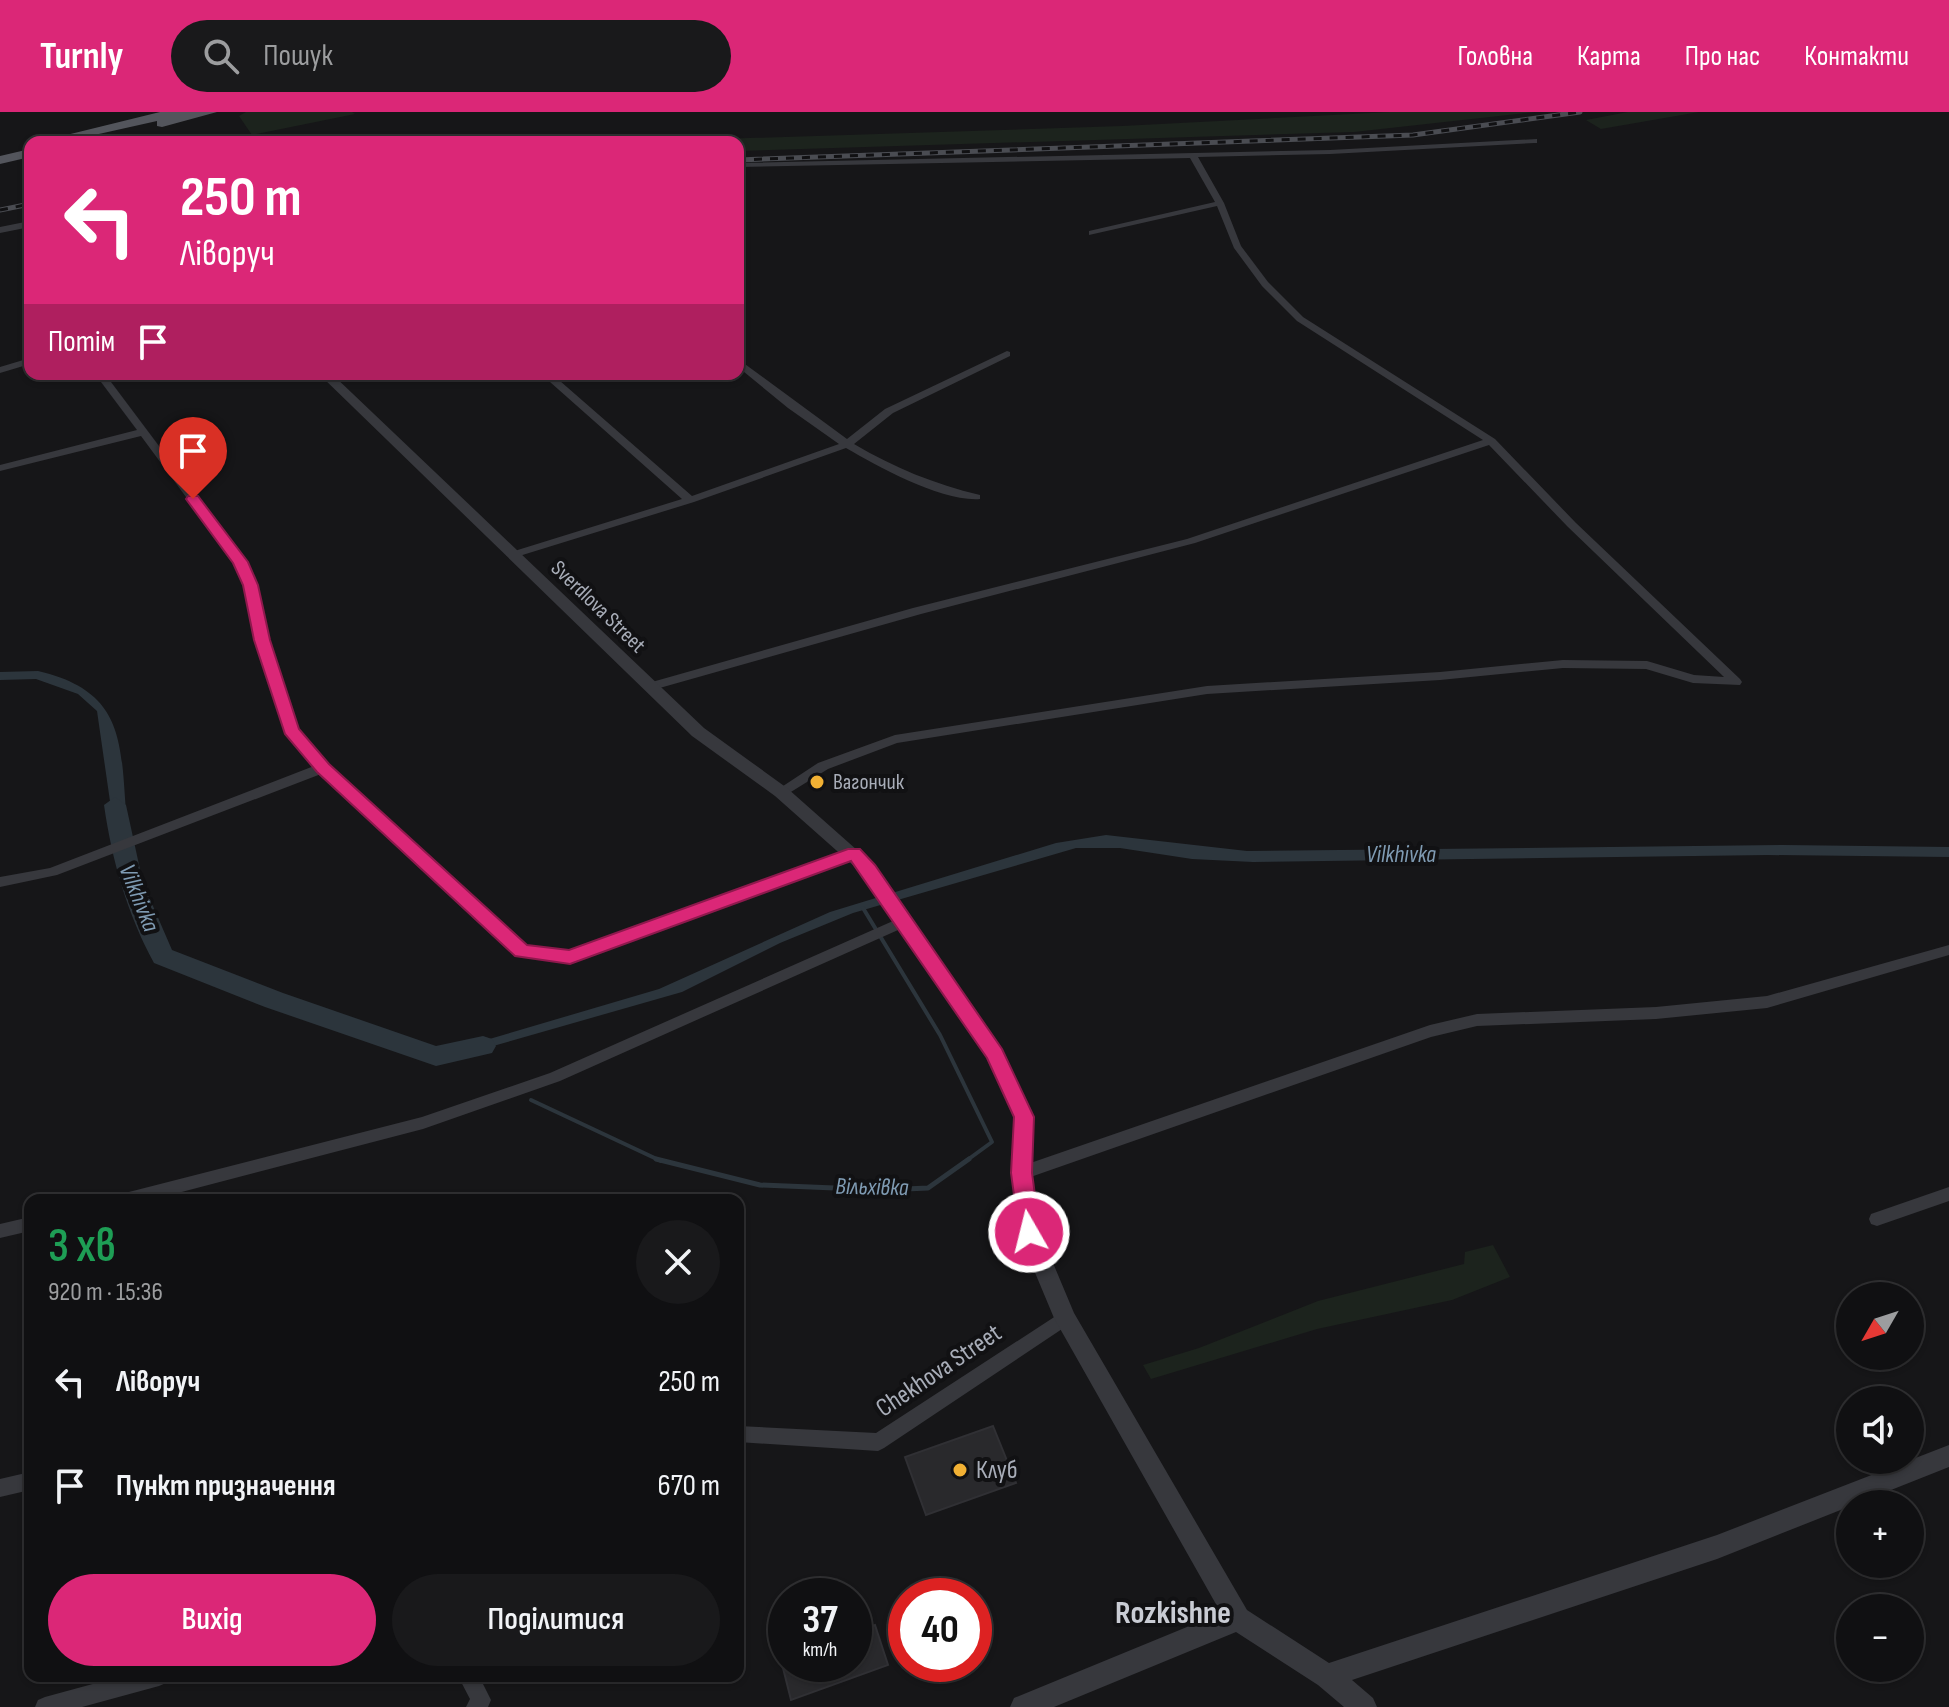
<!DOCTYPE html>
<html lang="uk">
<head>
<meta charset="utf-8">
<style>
  body { margin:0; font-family:"Sofia Sans Condensed",sans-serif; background:#19191b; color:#f1f3f6; height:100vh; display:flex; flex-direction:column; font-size:30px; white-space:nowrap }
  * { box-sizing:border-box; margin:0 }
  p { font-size:26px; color:#9c9d9f }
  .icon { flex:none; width:44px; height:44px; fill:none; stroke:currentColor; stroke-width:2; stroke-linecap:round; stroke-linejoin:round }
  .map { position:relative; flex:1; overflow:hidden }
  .panel { position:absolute; left:24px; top:1082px; width:720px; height:488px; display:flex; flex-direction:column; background:#101012; border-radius:16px; box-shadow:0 2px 6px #0004,0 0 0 2px #303032 }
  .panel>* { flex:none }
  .hud { position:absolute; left:24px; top:24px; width:720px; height:244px; border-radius:16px; box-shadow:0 2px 6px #0004,0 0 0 2px #303032; background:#db2777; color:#fff; overflow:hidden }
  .needle { width:52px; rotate:231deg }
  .tools { position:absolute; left:1836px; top:1170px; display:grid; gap:16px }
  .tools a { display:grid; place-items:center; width:88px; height:88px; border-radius:50%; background:#101012; box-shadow:0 2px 6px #0004,0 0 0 2px #303032; font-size:40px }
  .speed { position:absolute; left:768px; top:1466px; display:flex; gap:16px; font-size:40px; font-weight:700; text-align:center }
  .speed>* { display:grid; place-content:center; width:104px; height:104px; border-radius:50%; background:#101012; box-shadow:0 2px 6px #0004,0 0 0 2px #303032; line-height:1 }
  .speed small { font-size:20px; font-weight:400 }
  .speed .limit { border:12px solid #d22; background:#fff; color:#111 }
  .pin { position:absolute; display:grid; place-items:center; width:68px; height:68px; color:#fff; margin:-82px -34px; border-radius:50% 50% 50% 0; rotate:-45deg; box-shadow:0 0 8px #0007 }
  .pin .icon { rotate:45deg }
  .me { position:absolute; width:88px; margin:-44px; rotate:352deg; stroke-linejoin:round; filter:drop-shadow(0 0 6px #0008) }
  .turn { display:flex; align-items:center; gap:28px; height:168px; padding:0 24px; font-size:36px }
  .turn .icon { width:104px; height:104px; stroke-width:2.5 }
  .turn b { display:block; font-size:56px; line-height:68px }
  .then { display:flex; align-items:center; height:76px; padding:0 24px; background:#0003; gap:16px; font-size:30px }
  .round { display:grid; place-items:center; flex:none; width:84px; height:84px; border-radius:42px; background:#19191b }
  .summary { display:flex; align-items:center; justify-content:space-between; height:136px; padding:0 24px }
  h1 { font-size:48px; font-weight:600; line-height:60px; color:#1e9e55 }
  .action { display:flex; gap:16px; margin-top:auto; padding:16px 24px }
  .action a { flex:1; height:92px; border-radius:48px; background:#db2777; color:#fff; font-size:32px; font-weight:600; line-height:92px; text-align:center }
  .action a+a { background:#19191b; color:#f1f3f6 }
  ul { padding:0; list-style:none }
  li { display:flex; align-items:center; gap:24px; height:104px; padding:0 24px }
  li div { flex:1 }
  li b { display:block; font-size:30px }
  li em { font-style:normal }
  header { display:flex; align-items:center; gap:48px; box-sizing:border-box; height:112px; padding:0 40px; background:#db2777; color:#fff }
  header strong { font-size:38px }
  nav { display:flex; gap:44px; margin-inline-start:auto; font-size:28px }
  .search { width:560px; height:72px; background:#19191b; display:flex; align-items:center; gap:20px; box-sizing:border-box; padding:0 28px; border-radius:44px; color:#9c9d9f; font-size:30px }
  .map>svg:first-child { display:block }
  .green { fill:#1c231d }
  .water { fill:#2c353c }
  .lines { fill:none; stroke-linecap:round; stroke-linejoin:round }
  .stream-far1 { stroke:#2c353c; stroke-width:4 }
  .stream { stroke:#2c353c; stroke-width:5 }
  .river { fill:#2c353c; fill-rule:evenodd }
  .building { fill:#29292c; stroke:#303034; stroke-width:2 }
  .minor { fill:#37383d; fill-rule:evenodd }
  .tertiary { fill:#37383d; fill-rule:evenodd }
  .primary { fill:#53555c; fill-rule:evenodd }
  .rail-casing { stroke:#4a4c52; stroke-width:5 }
  .rail { stroke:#111113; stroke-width:3; stroke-dasharray:8; stroke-linecap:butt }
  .route { fill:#db2777; stroke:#8e194d; stroke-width:2 }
  .poi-dot { fill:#f2b134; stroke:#111113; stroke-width:3 }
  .labels { text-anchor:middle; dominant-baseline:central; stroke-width:8; stroke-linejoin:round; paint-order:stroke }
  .street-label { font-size:22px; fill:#a8adb8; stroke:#111113 }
  .poi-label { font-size:22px; fill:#a8adb8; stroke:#111113; text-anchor:start }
  .water-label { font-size:24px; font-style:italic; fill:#7f9bb3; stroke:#111113 }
  .near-street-label { font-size:26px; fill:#a8adb8; stroke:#111113 }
  .near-poi-label { font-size:26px; fill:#a8adb8; stroke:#111113; text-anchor:start }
  .near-quarter-label { font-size:32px; font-weight:bold; fill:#c9ccd4; stroke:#111113 }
</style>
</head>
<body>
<header>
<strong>Turnly</strong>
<div class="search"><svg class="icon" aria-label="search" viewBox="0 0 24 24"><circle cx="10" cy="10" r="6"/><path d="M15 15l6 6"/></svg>Пошук</div>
<nav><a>Головна</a><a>Карта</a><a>Про нас</a><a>Контакти</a></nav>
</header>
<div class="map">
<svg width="1949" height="1595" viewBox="0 0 1949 1595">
  <rect width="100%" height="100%" fill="#161618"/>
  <g class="green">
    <path d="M246,0H352L355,2L252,23L239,4Z"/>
    <path d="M1390,0H1535L1354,20L738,39V30H629L1122,14Z"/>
    <path d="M1628,0H1699L1601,17L1586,8Z"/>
    <path d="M1493,1133L1510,1165L1452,1188L1317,1217L1151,1267L1143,1253L1199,1236L1318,1189L1464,1152L1465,1140Z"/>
  </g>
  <g class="water">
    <path d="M38,559C133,581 119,641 128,721L115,724L97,599L78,582L36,567L0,568V560Z"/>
    <path d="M1106,723L1247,739L1784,733L1949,735V745L1768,743L1253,750L1192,747L1120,736H1076L853,801L780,831L682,880L451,946L452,938L659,877L830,800L1056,731Z"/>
  </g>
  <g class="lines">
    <g class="stream-far1">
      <path d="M863,796L940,923L992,1030L966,1049"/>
      <path d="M531,988L661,1049"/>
    </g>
    <path class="stream" d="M656,1047L760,1073L883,1078L928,1076L969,1047"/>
    <path class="river" d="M115,685L126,693L143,771L172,838L283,881L436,934L483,924L492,927L496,934L492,941L436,954L265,895L154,851C127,801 112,749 104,693Z"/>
  </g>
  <g class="building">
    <path d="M993,1314L1016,1371L926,1403L905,1345Z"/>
    <path d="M875,1513L888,1553L791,1588L782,1552H854V1520Z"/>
  </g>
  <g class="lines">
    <g class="minor">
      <path d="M1537,27V31H1534L1330,42L1198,45L1224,91L1241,134L1268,170L1303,205L1495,327L1576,411L1740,567L1742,570L1740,573L1693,571L1646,557L1563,556L1440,568L1207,582L897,631L828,657L786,683H776L774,680L818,651L895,623L1207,574L1440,560L1563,548L1647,549L1694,563L1724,565L1568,415L1489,333L1195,431L921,502L649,579L643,575L645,572L913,496L1187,427L1483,328L1297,209L1262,174L1234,136L1217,94L1089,123V119L1215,90L1190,46L738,55V51L1330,38Z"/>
      <path d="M30,109V115L0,121V115Z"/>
      <path d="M1007,239L1010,240V244L893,301L854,332C895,356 934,372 980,383V387C942,390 879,355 846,336L694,390L516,445L512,446L506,443L508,441L682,387L541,262H552L692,384L839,332L788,296L738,255V247L847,327L885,297Z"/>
      <path d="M30,246V252L0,261V255Z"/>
      <path d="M95,262H105L246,450L256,473L268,528L297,618L328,653L526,834L569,840L849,739H859L861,742L859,745L570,850L522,844L517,843L321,662L57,763L0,775V765L50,756L314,654L285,619L256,528L244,473L234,450L141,324L0,359V353L137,318Z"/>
      <path d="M902,805L909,810L907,814L560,969L423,1017L151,1088H117L119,1083L125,1081L422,1005L550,961Z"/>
      <path d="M1949,833V843L1767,896L1656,907L1477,914L1431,925L1022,1068L1016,1066L1014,1061L1016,1056L1430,913L1477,902L1656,895L1767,884Z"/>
      <path d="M1949,1075V1089L1877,1114L1871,1112L1869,1107L1871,1102Z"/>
      <path d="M30,1105V1119L0,1126V1112Z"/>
      <path d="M1065,1198L1071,1201L1074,1206L1071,1211L884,1336L878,1339L738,1330V1314L876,1321Z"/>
      <path d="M30,1360V1378L0,1385V1367Z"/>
      <path d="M122,1564H169L166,1571L159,1574L82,1595H35L38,1588L45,1585Z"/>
      <path d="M458,1564H479L491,1588L488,1595H466L470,1587Z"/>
    </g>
    <g class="tertiary">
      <path d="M82,19H90L102,30H91L82,23Z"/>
      <path d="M319,262H332L704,616L787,676L875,754L1002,937L1034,1005L1032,1061L1040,1120L1074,1201L1247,1498L1329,1551L1717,1423L1949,1333V1355L1717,1447L1352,1568L1373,1586L1377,1595H1344L1318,1573L1236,1520L1054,1595H1010L1014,1586L1221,1501L1054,1206L1018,1120L1012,1061L1014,1005L987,946L863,762L775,684L692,624Z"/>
    </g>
    <g class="primary">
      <path d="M160,0H217L162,15L157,14V9L63,30H38Z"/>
      <path d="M30,37V45L0,52V44Z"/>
    </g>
    <defs>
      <g id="rail">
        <path d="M738,48L1413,23L1580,0"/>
        <path d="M0,98L30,92"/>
      </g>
    </defs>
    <use href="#rail" class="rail-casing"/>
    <use href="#rail" class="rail"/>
  </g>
  <path class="route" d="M188,384H198L248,450L258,473L270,528L299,617L329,652L527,833L569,838L848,737H860L875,753L1002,937L1034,1005L1032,1061L1040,1120L1037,1126H1022L1019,1120L1011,1061L1014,1005L987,946L851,749L570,852L515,844L317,660L285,622L254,528L243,473L233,451L186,387Z"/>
  <g class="poi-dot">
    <circle cx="817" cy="670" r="8"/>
    <circle cx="960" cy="1358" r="8"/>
  </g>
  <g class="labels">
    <g class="street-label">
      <text transform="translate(598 495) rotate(44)">Sverdlova Street</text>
    </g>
    <g class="poi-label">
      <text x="833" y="670">Вагончик</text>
    </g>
    <g class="water-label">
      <text x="1401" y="742">Vilkhivka</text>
      <text transform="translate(139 786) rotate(68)">Vilkhivka</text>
      <text transform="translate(872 1075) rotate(1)">Вільхівка</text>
    </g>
    <g class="near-street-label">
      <text transform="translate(939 1259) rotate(-34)">Chekhova Street</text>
    </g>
    <g class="near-poi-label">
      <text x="976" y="1358">Клуб</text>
    </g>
    <g class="near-quarter-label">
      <text x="1173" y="1501">Rozkishne</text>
    </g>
  </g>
</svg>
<div class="tools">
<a><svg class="needle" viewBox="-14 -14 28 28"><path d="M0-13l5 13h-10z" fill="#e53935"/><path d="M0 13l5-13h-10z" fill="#9c9d9f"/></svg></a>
<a><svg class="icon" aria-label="sound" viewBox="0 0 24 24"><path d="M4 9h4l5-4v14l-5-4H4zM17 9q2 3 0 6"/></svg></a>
<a>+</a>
<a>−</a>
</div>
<div class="speed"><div>37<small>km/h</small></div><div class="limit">40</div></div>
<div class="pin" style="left:193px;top:387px;background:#d93025"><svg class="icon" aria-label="arrive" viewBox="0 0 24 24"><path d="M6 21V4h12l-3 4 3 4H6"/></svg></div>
<svg class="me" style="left:1029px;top:1120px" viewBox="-20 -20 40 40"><circle r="17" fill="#db2777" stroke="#fff" stroke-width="3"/><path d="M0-11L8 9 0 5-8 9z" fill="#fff"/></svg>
<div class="hud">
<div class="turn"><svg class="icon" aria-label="left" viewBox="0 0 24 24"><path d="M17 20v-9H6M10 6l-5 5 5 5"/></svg><div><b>250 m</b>Ліворуч</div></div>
<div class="then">Потім<svg class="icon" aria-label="arrive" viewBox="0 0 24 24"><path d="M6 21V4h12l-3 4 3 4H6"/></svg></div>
</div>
<section class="panel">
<div class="summary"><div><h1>3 хв</h1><p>920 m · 15:36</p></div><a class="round"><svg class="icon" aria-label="close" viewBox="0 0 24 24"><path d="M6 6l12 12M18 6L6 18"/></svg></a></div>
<ul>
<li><svg class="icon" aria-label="left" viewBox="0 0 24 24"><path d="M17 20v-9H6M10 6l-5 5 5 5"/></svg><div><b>Ліворуч</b></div><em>250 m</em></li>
<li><svg class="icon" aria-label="arrive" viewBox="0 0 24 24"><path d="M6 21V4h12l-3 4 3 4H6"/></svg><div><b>Пункт призначення</b></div><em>670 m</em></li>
</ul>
<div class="action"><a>Вихід</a><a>Поділитися</a></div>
</section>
</div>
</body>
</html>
